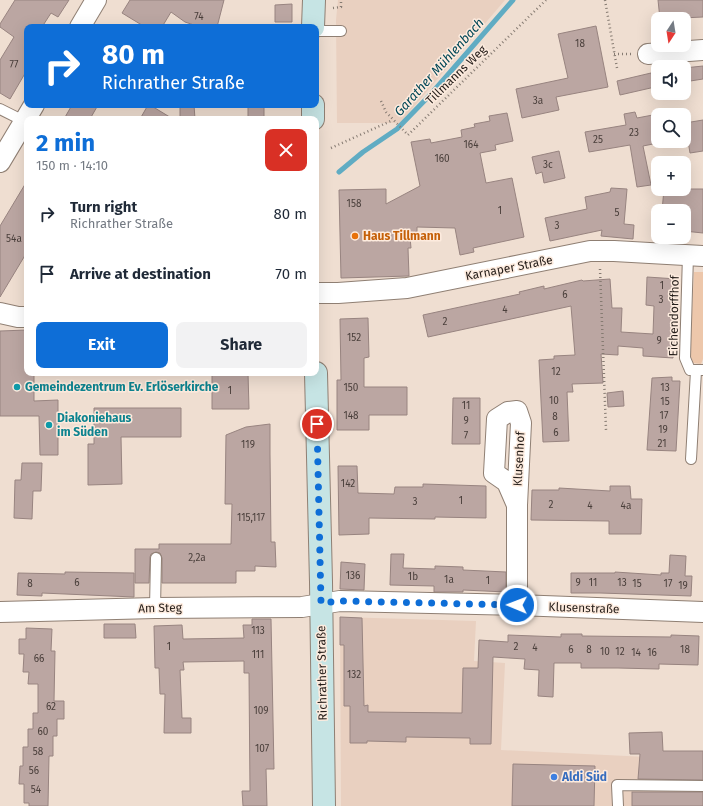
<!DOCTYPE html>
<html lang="en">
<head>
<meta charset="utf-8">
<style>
  body { margin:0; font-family:"Fira Sans",sans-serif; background:#f2f2f3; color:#1f2937; height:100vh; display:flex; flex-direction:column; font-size:15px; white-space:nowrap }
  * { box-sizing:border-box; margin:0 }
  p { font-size:13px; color:#747a83 }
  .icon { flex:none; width:22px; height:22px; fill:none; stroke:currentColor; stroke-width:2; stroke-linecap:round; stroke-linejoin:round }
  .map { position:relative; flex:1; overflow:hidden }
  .panel { position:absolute; left:24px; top:116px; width:295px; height:260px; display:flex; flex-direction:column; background:#fff; border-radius:8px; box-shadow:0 4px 16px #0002 }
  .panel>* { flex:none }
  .guide { position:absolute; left:24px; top:24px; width:295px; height:84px; border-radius:8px; box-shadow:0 4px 16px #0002; background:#0e6ed7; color:#fff; overflow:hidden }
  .needle { width:26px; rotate:192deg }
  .controls { position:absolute; left:651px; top:12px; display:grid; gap:8px }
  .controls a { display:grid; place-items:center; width:40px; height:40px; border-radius:8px; background:#fff; box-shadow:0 4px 16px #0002; font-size:20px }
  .pin { position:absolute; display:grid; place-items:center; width:34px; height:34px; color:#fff; margin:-17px; border:2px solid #fff; border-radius:50%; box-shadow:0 1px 4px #0007 }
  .me { position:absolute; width:44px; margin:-22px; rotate:271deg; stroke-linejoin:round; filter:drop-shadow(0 0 3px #0008) }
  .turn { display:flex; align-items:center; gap:14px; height:84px; padding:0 12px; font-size:18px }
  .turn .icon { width:52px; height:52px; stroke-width:2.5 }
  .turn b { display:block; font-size:28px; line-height:34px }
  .round { display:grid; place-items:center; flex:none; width:42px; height:42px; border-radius:8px; background:#f2f2f3 }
  .summary { display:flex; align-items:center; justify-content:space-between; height:68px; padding:0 12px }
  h1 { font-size:24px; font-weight:700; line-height:30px; color:#0e6ed7 }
  .button { display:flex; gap:8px; margin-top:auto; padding:8px 12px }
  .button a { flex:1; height:46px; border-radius:8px; background:#0e6ed7; color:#fff; font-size:16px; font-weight:700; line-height:46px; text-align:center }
  .button a+a { background:#f2f2f3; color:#1f2937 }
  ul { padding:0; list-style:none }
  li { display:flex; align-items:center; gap:12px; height:60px; padding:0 12px }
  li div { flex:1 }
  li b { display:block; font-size:15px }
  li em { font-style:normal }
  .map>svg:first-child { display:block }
  .built { fill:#e9d0c0 }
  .green { fill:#edc7ab }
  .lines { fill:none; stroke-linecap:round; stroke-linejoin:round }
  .stream { stroke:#60acc3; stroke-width:5 }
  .building { fill:#bba6a2; stroke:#988480 }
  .service-casing { stroke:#8f7f73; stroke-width:12 }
  .minor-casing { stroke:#8f7f73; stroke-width:22 }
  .secondary-casing { stroke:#8f7f73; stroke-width:24 }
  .path { stroke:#867b72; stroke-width:2.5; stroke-dasharray:1 3; stroke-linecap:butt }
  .service { stroke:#fff; stroke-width:10 }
  .minor { stroke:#fff; stroke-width:20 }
  .secondary { stroke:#c6e4e4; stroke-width:22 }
  .route { stroke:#0e6ed7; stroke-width:7; stroke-dasharray:0 12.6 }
  .food-dot { fill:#e8710a; stroke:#fdebde; stroke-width:1.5 }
  .culture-dot { fill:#0f9aa8; stroke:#fdebde; stroke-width:1.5 }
  .shop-dot { fill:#3f7fe0; stroke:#fdebde; stroke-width:1.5 }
  .labels { text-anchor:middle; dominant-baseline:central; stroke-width:3; stroke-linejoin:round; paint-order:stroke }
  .number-label { font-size:10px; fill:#4a3f3b }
  .street-label { font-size:12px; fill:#241d19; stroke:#fdebde }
  .food-label { font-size:12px; font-weight:bold; fill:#c56008; stroke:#fdebde; text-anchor:start }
  .culture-label { font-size:12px; font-weight:bold; fill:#0d838f; stroke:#fdebde; text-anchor:start }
  .shop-label { font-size:12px; font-weight:bold; fill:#366cbe; stroke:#fdebde; text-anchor:start }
  .water-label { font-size:13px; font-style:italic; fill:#004757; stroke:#fdebde }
</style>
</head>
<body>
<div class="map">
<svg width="703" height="806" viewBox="0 0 703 806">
  <rect width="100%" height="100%" fill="#efded1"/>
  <g class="built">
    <path d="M338,0H505L400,123H337L336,20Z"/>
    <path d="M340,617L476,621L474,661L505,663L501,750L668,758L703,759V806H341Z"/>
  </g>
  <path class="green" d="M694,272H703V359L701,364L693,363L690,354Z"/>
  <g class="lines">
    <path class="stream" d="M339,172L363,152L397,129L431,94L513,0"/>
  </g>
  <g class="building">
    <path d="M15,0H69L58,17L51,13L42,27H27V70L10,99L0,93V60L14,37L0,27V24Z"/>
    <path d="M130,0H224L217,27H200L185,22L171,12L162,27H145L122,13Z"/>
    <path d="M658,0H703V17L660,19Z"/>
    <path d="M292,4V22H275V5Z"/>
    <path d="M596,26L608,87L556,97L559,110L522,118L516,89L568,78L558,34Z"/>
    <path d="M703,66V79L684,82V68Z"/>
    <path d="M651,73L655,87L620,95L617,81Z"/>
    <path d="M72,105H98L90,119H64Z"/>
    <path d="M148,105H150L173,119H140Z"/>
    <path d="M180,105H194L195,119H180Z"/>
    <rect x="248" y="105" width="16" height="14"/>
    <path d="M635,112L637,118L658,114V143L643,146L651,185L637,187L630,145L589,152L585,132L626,125L624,114Z"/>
    <path d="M507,113L513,141L495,145L496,150L480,153L486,183L512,178L524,237L473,248L474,252L460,255L455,228L417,227V237H410L411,248H408L409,276L341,278L339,190L386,189V204L420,186L411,142L430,139L431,143L462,137L461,130L475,127L474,124L490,121L489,116Z"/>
    <path d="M703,120V151L690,153L685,123Z"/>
    <path d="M559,151L565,178L544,183L542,172L536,174L532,157Z"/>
    <path d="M27,181V252L0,297V226Z"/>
    <path d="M611,188L627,189L624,224L634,225L633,239L601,236L602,230L550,241L545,218L587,209L585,197L610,192Z"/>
    <path d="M664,189H703V233L684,231V211H662Z"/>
    <path d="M647,277L677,279L673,358L643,356V348L618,346V355L601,354L603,383L572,384L573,392H567L569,441L543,442L539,360L554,359V356L575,355L571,306L428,337L423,315L520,294L519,292L544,286V289L582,280L583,281L610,279L612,308H622L621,332L653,334L654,306L646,305Z"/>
    <path d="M368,318L369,357L364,358V387H407V415H369V430H337V380H341L340,319Z"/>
    <path d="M27,330V373H34V401L58,400V455H40L39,416H0V331Z"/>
    <path d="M212,373H248L249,409H212Z"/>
    <path d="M672,377V381H680L676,451L647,450L652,378Z"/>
    <path d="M623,391L624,406L608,407L607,393Z"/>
    <path d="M453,398H480V444H452Z"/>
    <path d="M94,408H181V437H121L122,484L88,485V444H94Z"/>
    <path d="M270,424V454L271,542H275L276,567L255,566V571H236V583H162V558L160,553L156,552L151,554L150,557L149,583H135V549H159V544H231L232,504H225L226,435L246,427Z"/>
    <path d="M22,463H42L41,491H33L32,519L14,518L15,480H21Z"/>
    <path d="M338,466H357L358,493L394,494L395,487H423V484L486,486V518L435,517V519L369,518V534L339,535Z"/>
    <path d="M610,486H630L631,499H642L641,534H609V521L531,520L532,490H559V488L610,491Z"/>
    <path d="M391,554H404L403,568L435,569V566L463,567V570L506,572V592L463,590V592H434V586L390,585Z"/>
    <path d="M670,555L686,556L685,576H692L691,596L600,593H571V573H615V572L661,575V573H669Z"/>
    <path d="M341,562L365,564L364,590L340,589Z"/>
    <path d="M65,572L134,573V597L42,593V596L17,595L18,573L65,574Z"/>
    <path d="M340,617L362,618L364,706L368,705V712L462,713L463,668H478L479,640L508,642V635L561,637V634H582V636L671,637V635L699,636L698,665L659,664V669L618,668H581V663H554L553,697L538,696L539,670L524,669L525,659L493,657L491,744H470V738L406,737V742L367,741V743H350V706H344V645H340Z"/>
    <path d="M252,619H271L274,769H266L267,806H243L242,791H250L249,673H244V661L183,662L184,670H180L182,718H191V733H164L165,694H160L159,668H155L154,626L182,625L183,639L244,638L243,625H252Z"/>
    <path d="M104,624H135L136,638H104Z"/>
    <path d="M26,628L52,629L51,651H55L54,701H64V719H57V736H53V756H49L48,806H29V803H24V784H19L20,766H23V747H28V729H33V713H38V684H28L29,672H23L24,654H19V639H26Z"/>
    <path d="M662,732L663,751H703V780L638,779L640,754H630L629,733Z"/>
    <path d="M513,764L595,766L594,806H512Z"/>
    <rect x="632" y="792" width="71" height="14"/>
  </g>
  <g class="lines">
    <defs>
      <g id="service">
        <path d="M316,31H341"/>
        <path d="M0,109L24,121"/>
        <path d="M688,255L685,358L690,370H703"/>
        <path d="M691,459L696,371"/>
        <path d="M155,608L156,558"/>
        <path d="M618,806L617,785L703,786"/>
      </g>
      <g id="minor">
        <path d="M80,27L96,0"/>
        <path d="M648,54L703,50"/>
        <path d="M0,162L34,105"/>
        <path d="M316,293H338L407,288L590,251H614L703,256"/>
        <path d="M0,313L18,317H27"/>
        <path d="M517,505L507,482L494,473L497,419L508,412L517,411L521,423L517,505V605"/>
        <path d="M0,612L155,608L302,607L340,601L517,605L703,612"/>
      </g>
      <g id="secondary">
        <path d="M313,27L314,0"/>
        <path d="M313,119V105"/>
        <path d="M316,373L321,582L324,806"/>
      </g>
    </defs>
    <use href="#service" class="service-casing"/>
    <use href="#minor" class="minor-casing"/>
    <use href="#secondary" class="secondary-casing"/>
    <g class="path">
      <path d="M605,0L617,68"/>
      <path d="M333,8L341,7V0"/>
      <path d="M614,54H632"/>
      <path d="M381,101L386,112L408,135L546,0"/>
      <path d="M331,148L393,120"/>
      <path d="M600,269L606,430"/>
    </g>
    <use href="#service" class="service"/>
    <use href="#minor" class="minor"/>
    <use href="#secondary" class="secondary"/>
  </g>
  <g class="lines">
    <path class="route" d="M317,424L321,603L340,601L517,605"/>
  </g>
  <circle class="food-dot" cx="355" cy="236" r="4"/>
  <g class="culture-dot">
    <circle cx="17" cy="387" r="4"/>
    <circle cx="49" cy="425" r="4"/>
  </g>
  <circle class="shop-dot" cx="554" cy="777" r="4"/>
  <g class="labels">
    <g class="number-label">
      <text x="199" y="17">74</text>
      <text x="580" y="44">18</text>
      <text x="14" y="65">77</text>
      <text x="538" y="101">3a</text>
      <text x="634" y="133">23</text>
      <text x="598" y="140">25</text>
      <text x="471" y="145">164</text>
      <text x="442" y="159">160</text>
      <text x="548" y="165">3c</text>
      <text x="354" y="204">158</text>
      <text x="500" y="211">1</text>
      <text x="617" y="213">5</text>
      <text x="557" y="226">3</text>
      <text x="14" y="239">54a</text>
      <text x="662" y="286">1</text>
      <text x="565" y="295">6</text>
      <text x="661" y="300">3</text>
      <text x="505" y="310">4</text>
      <text x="445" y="322">2</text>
      <text x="354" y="338">152</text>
      <text x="659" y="341">9</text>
      <text x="556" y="372">12</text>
      <text x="351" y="388">150</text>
      <text x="665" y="388">13</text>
      <text x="230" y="391">1</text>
      <text x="554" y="401">10</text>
      <text x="665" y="402">15</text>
      <text x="466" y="406">11</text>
      <text x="351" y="416">148</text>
      <text x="664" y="416">17</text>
      <text x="555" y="417">8</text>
      <text x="466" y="421">9</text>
      <text x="663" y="430">19</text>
      <text x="556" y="433">6</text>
      <text x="466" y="436">7</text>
      <text x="662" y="444">21</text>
      <text x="248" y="445">119</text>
      <text x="348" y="484">142</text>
      <text x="461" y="501">1</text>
      <text x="415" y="502">3</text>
      <text x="551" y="505">2</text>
      <text x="590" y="506">4</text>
      <text x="626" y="506">4a</text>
      <text x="251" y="518">115,117</text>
      <text x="197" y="558">2,2a</text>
      <text x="353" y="576">136</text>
      <text x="413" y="577">1b</text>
      <text x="449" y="580">1a</text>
      <text x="488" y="581">1</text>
      <text x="77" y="583">6</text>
      <text x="578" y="583">9</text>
      <text x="593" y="583">11</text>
      <text x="622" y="583">13</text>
      <text x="30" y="584">8</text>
      <text x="637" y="584">15</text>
      <text x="668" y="584">17</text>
      <text x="683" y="586">19</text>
      <text x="258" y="631">113</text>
      <text x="169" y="647">1</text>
      <text x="516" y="647">2</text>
      <text x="535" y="648">4</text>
      <text x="571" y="650">6</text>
      <text x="589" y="650">8</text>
      <text x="685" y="650">18</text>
      <text x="605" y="652">10</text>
      <text x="620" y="652">12</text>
      <text x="636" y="653">14</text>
      <text x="652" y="653">16</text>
      <text x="258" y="655">111</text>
      <text x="39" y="659">66</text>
      <text x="354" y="675">132</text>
      <text x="51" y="707">62</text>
      <text x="261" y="711">109</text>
      <text x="43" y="732">60</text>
      <text x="262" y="749">107</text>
      <text x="38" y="752">58</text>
      <text x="34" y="771">56</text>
      <text x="36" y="790">54</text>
    </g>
    <g class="street-label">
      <text transform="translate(456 75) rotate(-44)">Tillmanns Weg</text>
      <text transform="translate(509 268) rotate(-11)">Karnaper Straße</text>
      <text transform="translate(674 316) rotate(-89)">Eichendorffhof</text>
      <text transform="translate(519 459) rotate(-87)">Klusenhof</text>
      <text transform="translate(160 608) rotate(-1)">Am Steg</text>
      <text transform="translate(584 608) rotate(2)">Klusenstraße</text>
      <text transform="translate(322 673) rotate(-91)">Richrather Straße</text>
    </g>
    <g class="food-label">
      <text x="363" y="236">Haus Tillmann</text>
    </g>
    <g class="culture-label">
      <text x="25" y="387">Gemeindezentrum Ev. Erlöserkirche</text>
      <text x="57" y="418">Diakoniehaus<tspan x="57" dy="14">im Süden</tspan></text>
    </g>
    <g class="shop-label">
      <text x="562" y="777">Aldi Süd</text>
    </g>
    <g class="water-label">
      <text transform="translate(439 67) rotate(-48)">Garather Mühlenbach</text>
    </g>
  </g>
</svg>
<div class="controls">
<a><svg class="needle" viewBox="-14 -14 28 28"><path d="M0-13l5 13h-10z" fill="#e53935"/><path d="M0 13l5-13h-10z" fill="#747a83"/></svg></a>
<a><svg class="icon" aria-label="sound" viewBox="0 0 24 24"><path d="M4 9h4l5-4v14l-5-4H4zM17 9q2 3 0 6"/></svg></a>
<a><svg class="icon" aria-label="search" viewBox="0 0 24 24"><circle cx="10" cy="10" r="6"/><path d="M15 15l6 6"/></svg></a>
<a>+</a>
<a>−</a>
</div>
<div class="pin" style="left:317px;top:424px;background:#d93025"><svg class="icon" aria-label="arrive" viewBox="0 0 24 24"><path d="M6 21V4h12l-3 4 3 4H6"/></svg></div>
<svg class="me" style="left:517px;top:605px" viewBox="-20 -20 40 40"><circle r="17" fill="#0e6ed7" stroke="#fff" stroke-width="3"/><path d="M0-11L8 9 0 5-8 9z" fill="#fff"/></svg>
<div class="guide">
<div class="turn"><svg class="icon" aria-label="right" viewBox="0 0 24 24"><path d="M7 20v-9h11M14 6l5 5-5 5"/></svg><div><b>80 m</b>Richrather Straße</div></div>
</div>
<section class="panel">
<div class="summary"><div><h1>2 min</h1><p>150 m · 14:10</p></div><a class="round" style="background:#d93025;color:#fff"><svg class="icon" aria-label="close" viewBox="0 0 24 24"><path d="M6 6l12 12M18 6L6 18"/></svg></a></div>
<ul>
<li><svg class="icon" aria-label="right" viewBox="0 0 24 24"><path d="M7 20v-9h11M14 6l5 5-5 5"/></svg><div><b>Turn right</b><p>Richrather Straße</p></div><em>80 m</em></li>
<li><svg class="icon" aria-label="arrive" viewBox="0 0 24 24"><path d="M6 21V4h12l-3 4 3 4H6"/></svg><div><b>Arrive at destination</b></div><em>70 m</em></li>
</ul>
<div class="button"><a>Exit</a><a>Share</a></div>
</section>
</div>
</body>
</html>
